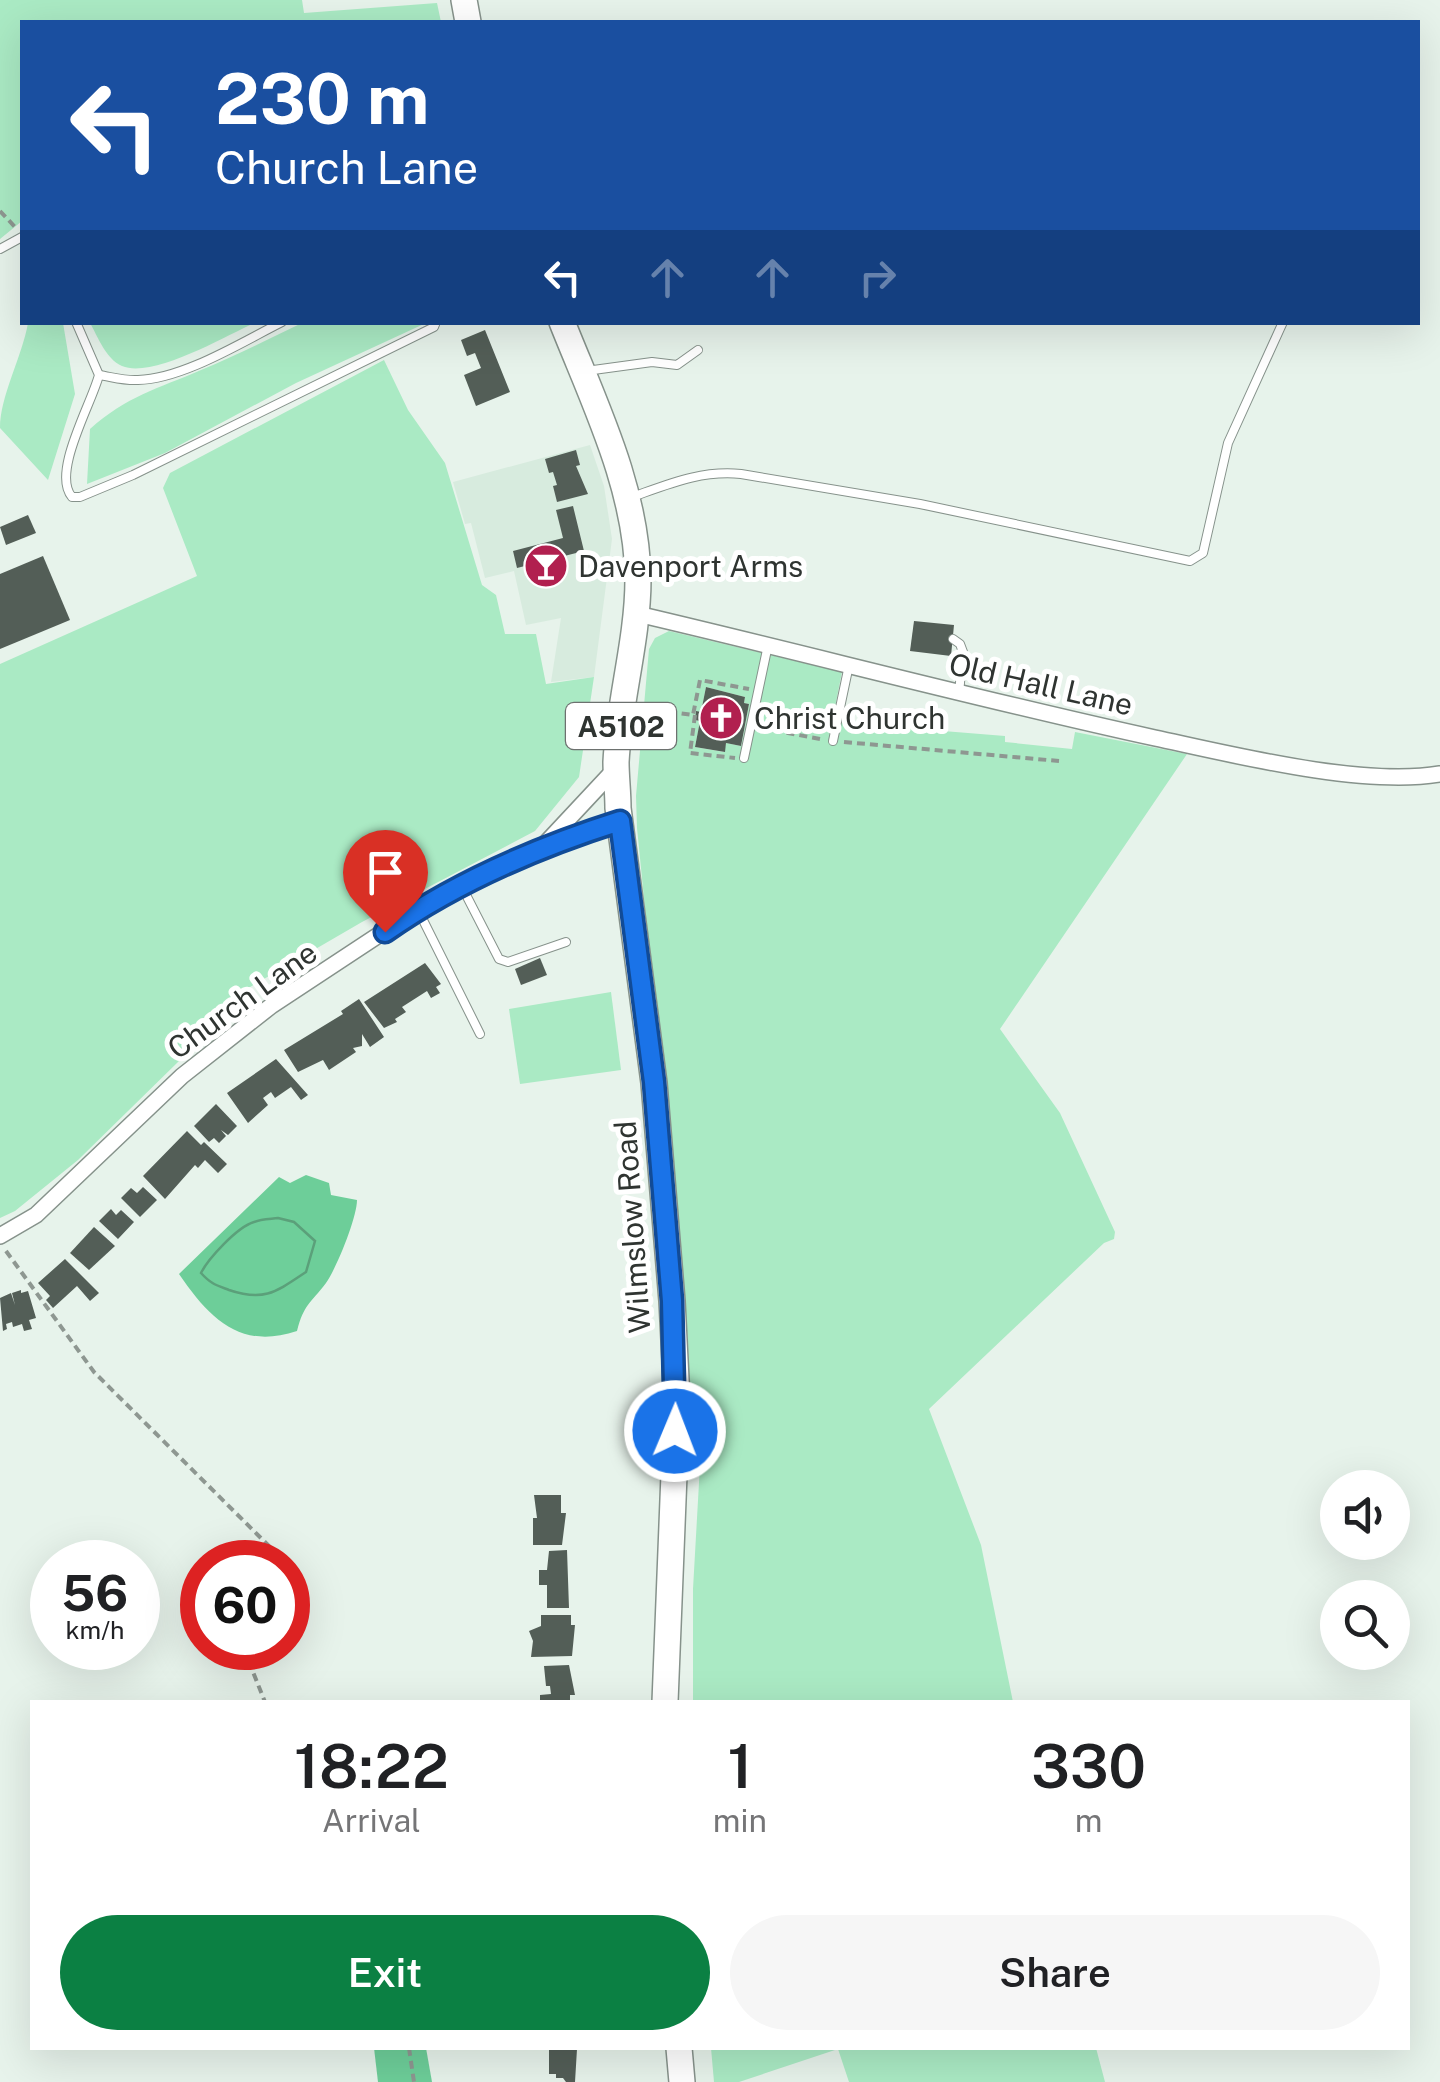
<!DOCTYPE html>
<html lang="en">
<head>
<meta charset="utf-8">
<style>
  body { margin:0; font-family:"Public Sans",sans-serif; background:#f6f6f6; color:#202124; height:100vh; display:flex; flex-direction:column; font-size:38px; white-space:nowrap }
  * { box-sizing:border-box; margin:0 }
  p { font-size:32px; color:#757577 }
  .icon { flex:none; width:55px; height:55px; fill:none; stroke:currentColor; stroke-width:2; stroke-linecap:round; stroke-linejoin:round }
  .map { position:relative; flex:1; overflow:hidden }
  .side { position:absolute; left:30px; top:1700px; width:1380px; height:350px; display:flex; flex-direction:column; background:#fff; border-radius:0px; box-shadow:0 10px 40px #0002 }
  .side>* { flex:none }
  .hud { position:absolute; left:20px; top:20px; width:1400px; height:305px; border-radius:0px; box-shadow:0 10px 40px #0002; background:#1a4fa0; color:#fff; overflow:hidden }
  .tools { position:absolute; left:1320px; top:1470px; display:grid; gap:20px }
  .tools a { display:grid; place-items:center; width:90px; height:90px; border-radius:50%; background:#fff; box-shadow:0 10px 40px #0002; font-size:50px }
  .speed { position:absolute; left:30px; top:1540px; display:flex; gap:20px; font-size:50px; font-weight:700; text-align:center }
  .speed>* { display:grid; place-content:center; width:130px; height:130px; border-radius:50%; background:#fff; box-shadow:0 10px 40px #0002; line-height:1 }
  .speed small { font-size:25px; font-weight:400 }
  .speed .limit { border:15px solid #d22; background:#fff; color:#111 }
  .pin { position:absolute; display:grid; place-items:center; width:85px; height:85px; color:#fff; margin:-102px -42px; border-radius:50% 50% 50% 0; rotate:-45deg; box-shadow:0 0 10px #0007 }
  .pin .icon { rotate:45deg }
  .me { position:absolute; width:110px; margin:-55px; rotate:1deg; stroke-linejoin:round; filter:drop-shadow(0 0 8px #0008) }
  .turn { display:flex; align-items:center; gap:35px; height:210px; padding:0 30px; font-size:45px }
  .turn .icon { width:130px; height:130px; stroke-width:2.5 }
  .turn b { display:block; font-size:70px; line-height:85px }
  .lanes { display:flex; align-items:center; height:95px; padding:0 30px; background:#0003; justify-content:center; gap:50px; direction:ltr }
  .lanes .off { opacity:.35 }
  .eta { display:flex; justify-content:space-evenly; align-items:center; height:170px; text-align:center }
  .eta b { font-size:60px; font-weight:600; line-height:70px }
  .action { display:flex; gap:20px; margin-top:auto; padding:20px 30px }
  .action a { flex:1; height:115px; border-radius:60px; background:#0b8043; color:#fff; font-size:40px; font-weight:600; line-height:115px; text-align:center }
  .action a+a { background:#f6f6f6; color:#202124 }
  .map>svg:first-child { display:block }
  .built { fill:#d7ebde }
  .green { fill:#aaeac4; fill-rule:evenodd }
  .forest { fill:#6dce99 }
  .water { fill:#6ecf9a; stroke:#5ba07a; stroke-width:2.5 }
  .building { fill:#535e57 }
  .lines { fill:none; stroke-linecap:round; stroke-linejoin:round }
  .service-casing { stroke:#86928b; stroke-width:10 }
  .minor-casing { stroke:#86928b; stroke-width:18 }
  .primary-casing { stroke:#86928b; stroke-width:28 }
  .path { stroke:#8e9791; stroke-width:4; stroke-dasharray:8 5; stroke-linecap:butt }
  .service { stroke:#fff; stroke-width:8 }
  .minor { stroke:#fff; stroke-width:15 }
  .primary { stroke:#fff; stroke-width:25 }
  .route-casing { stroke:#114b97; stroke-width:25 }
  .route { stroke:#1a73e8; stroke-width:18 }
  .labels { text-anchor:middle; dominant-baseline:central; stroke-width:10; stroke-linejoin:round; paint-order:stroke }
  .shield { fill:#fff; stroke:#6d716f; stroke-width:2.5 }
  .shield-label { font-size:28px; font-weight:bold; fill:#2f3431 }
  .poi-label { font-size:30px; fill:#2f3431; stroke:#fff; text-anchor:start }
  .street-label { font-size:30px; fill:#2f3431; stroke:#fff }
</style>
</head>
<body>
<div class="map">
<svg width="1440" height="2082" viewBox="0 0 1440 2082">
  <rect width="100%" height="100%" fill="#e7f3eb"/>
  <path class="built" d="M590,445L604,486L612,539L594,677L551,682L561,618L526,625L514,571L485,578L471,523L465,524L453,482Z"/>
  <g class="green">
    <path d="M0,0H302L304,13L437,3L441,22H22V221L0,239Z"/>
    <path d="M28,323H63L75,394L48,480L0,428C0,396 22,357 28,323Z"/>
    <path d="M90,323H254C226,336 152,379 122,366C106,359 98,337 90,323Z"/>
    <path d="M302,323H426L296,383L165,453L87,484L90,429C127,396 157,389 201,370C235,356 269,339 302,323Z"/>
    <path d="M384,360L408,410L445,463L482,585L496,595L505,634H536L546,684L594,677L579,777L535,831L362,922L245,990L233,999L178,1062L78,1160L15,1211L0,1218V664L197,576L163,488L170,473Z"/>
    <path d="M669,631L842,672L832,722L1005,736V742L1072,749L1075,732L1187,754L1000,1029L1060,1113L1115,1232L1114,1239L1104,1243L929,1409L981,1545L1013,1702H693V1589L700,1465L690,1414L688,1341L637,828L636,796L649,649L655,638ZM706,687L745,697L744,703L749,704L741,746L726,743L724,752L695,747L700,721L695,720L696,712H701Z"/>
    <path d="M611,992L621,1070L520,1084L509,1009Z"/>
    <path d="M711,2048H1096L1105,2082H849L838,2049L739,2082H714Z"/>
  </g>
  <g class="forest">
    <path d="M306,1175L329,1183L331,1195L357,1200C357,1218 336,1269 326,1283C310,1304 304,1304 297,1331C240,1350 210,1319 179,1274L279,1177L290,1183Z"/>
    <path d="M374,2048H426L432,2082H378Z"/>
  </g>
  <path class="water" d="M278,1218L294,1222L315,1241L306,1272C276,1292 264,1302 229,1290C216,1285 211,1284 201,1273C208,1259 237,1227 254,1222C261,1219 271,1219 278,1218Z"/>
  <g class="building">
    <path d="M485,330L510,392L476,406L464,375L481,368L475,353L467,356L461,340Z"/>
    <path d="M576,450L580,465L576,466L588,494L557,502L553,486L557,485L553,472L549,473L545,459Z"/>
    <path d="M573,506L584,551L517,568L513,551L563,538L556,510Z"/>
    <path d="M28,515L36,533L6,545L0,527Z"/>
    <path d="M43,556L70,620L0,649V574Z"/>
    <path d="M914,621L954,625L951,656L910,651Z"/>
    <path d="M706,687L745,697L744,703L749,704L741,746L726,743L725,752L695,747L700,721L695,720L696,711L701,712Z"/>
    <path d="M540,958L547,975L521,985L515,969Z"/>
    <path d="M425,963L441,984L436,987L440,993L431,998L427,991L402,1007L406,1012L395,1019L397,1022L384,1028L364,1002Z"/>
    <path d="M359,999L384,1037L370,1047L362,1034V1046L353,1048L356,1052L329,1070L323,1060L298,1072L284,1050L343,1014L341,1011Z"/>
    <path d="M276,1059L308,1095L301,1100L291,1087L275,1098L271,1092L263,1098L268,1105L248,1123L227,1093Z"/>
    <path d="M216,1104L237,1126L228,1135L221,1130L226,1136L219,1143L214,1138L209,1142L194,1126Z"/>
    <path d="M187,1131L201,1145L204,1142L227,1164L218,1173L205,1160L198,1168L195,1165L165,1199L143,1176Z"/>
    <path d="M143,1187L157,1200L140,1217L121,1198L131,1188L137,1193Z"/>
    <path d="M111,1209L116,1215L121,1210L134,1222L118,1239L99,1221Z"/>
    <path d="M94,1227L115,1246L89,1270L70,1253Z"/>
    <path d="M65,1259L99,1293L90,1301L77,1286L53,1308L46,1300L50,1296L38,1283Z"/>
    <path d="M21,1290V1293L28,1291L36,1318L29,1320L32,1329L24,1331L22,1324L13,1327L12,1322L6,1324L7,1329L3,1331L0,1298L11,1293L15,1305L12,1293Z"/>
    <path d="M534,1495H561V1513H566L562,1545H533V1518H537Z"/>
    <path d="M567,1550L569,1608H547V1585H539V1570H547L549,1551Z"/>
    <path d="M541,1615H571V1625H575L572,1656L531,1657L533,1641L529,1631L541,1626Z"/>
    <path d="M569,1665L575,1695H570V1702H540V1695L551,1694L550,1686H546L544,1666Z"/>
    <path d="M549,2048L577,2049L575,2082H566L563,2078H556V2074H549Z"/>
  </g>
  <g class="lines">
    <defs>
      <g id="service">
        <path d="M0,249L22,237"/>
        <path d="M76,322L99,375C92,403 51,473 72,497H80L133,475L434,327L436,322"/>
        <path d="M586,371L652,362L677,365L698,350"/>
        <path d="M99,375C112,377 125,381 138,380C183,379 242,342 282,322"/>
        <path d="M632,497C669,484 701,470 741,474L920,504L1190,561L1203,553L1228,443L1283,322"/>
        <path d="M953,639L960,644L963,652L959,693"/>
        <path d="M833,741L849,665"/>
        <path d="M744,758L768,645"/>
        <path d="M462,887L499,959L508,962L566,942"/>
        <path d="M418,910L480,1034"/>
      </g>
      <g id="minor">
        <path d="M634,618L646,616C816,656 985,701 1155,738C1234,755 1362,787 1440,774"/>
        <path d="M546,843L616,768"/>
        <path d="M0,1236L36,1215L182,1076L271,1006L412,913L543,846L620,821"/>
      </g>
      <g id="primary">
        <path d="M464,0L468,22"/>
        <path d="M562,322C595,405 637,489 638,579C638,640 619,701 616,762C616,777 618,792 618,808L654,1083L672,1301L677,1399L665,1702"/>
        <path d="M679,2048L682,2082"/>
      </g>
    </defs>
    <use href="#service" class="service-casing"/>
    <use href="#minor" class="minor-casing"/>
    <use href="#primary" class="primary-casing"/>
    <g class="path">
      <path d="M0,211L15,227"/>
      <path d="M643,708L693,715L700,680L749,689"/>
      <path d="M695,715L690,753L735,758"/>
      <path d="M761,728L820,739"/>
      <path d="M844,742L1059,761"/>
      <path d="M6,1251L94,1372L272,1549L270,1562"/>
      <path d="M257,1648L253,1672L265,1702"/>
      <path d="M409,2048L414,2082"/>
    </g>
    <use href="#service" class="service"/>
    <use href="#minor" class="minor"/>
    <use href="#primary" class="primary"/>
  </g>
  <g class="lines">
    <defs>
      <path id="route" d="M385,932C456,882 538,847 620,821L654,1082L672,1301L675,1431"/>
    </defs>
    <use href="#route" class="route-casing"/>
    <use href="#route" class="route"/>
  </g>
  <defs>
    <symbol id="bar-disc" viewBox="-11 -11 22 22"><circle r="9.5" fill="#b1204f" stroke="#fff"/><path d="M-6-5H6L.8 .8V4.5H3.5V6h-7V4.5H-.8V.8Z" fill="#fff"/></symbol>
    <symbol id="church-disc" viewBox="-11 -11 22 22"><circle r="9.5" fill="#b1204f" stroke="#fff"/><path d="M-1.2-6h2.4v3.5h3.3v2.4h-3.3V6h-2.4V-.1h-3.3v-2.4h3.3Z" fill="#fff"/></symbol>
  </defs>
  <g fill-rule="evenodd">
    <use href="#bar-disc" x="521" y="541" width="50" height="50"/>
    <use href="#church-disc" x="696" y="693" width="50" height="50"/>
  </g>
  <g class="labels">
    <rect class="shield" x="566" y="703" width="110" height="46" rx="8"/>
    <g class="shield-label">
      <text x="621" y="726">A5102</text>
    </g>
    <g class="poi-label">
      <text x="578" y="566">Davenport Arms</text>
      <text x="754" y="718">Christ Church</text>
    </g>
    <g class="street-label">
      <text transform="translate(1041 684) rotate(13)">Old Hall Lane</text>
      <text transform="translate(242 1000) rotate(-36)">Church Lane</text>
      <text transform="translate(632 1227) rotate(-94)">Wilmslow Road</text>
    </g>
  </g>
</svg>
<div class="tools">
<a><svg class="icon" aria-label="sound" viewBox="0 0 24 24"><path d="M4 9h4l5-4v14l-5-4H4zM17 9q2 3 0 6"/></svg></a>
<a><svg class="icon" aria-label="search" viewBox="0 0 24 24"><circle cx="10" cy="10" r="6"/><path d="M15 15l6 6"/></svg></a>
</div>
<div class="speed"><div>56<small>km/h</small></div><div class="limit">60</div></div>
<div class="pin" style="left:385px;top:932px;background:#d93025"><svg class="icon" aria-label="arrive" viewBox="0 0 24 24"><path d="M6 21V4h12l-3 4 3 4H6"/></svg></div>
<svg class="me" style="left:675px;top:1431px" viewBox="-20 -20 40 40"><circle r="17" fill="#1a73e8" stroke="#fff" stroke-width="3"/><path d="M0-11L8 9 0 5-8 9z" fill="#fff"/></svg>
<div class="hud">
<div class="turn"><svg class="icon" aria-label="left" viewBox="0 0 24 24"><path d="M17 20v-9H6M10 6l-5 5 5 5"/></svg><div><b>230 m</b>Church Lane</div></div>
<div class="lanes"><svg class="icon" aria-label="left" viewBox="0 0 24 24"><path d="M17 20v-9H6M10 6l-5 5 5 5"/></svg><svg class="icon off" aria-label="ahead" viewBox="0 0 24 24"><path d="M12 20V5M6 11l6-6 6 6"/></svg><svg class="icon off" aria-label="ahead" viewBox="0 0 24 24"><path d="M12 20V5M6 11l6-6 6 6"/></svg><svg class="icon off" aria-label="right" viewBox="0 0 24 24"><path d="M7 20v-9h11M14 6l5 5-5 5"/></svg></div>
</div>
<section class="side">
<div class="eta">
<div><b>18:22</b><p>Arrival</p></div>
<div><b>1</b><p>min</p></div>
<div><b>330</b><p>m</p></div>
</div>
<div class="action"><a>Exit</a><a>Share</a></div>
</section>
</div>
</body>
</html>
